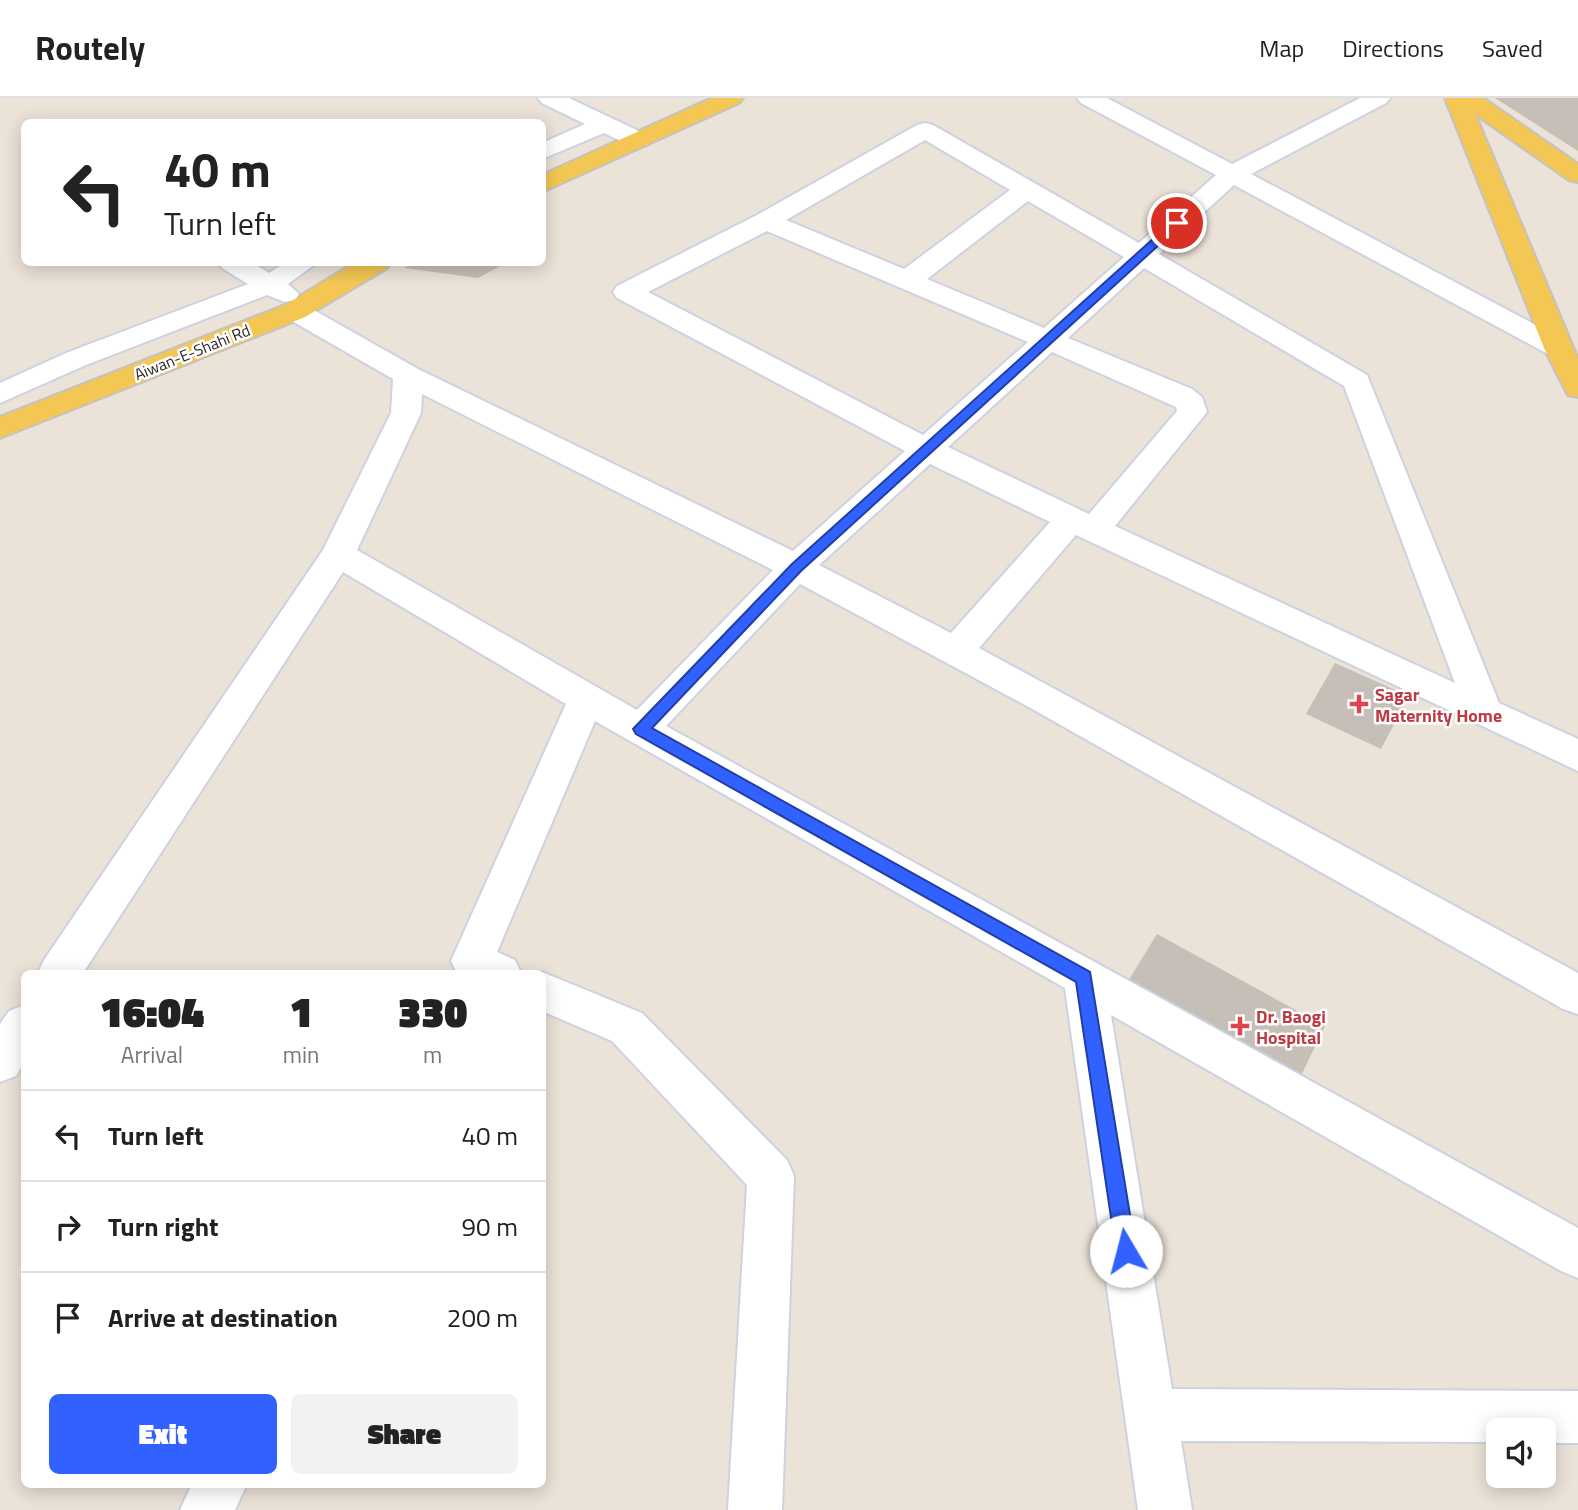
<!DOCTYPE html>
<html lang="en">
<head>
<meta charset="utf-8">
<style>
  body { margin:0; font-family:"Titillium Web",sans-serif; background:#f2f2f2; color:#222; height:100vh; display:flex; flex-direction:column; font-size:26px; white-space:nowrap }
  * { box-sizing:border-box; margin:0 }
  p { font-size:23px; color:#767676 }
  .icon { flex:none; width:38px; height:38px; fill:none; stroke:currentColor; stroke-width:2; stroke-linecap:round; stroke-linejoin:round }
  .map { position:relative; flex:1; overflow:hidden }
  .panel { position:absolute; left:21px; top:872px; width:525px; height:518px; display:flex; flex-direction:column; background:#fff; border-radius:10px; box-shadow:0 4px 18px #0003 }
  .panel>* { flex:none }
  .banner { position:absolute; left:21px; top:21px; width:525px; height:147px; border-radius:10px; box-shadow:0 4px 18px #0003; background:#fff; color:#222; overflow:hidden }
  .fabs { position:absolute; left:1486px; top:1320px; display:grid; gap:14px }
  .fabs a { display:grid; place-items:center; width:70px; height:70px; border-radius:10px; background:#fff; box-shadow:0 4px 18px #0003; font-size:35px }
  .pin { position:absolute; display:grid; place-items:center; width:60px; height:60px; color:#fff; margin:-30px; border:4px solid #fff; border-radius:50%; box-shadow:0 2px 7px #0007 }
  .me { position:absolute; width:77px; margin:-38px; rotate:352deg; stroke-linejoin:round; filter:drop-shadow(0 0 5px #0008) }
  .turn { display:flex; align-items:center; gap:24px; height:147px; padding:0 28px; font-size:32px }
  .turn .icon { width:91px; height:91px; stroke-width:2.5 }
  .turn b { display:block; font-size:49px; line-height:60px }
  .eta { display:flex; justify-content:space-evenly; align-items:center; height:119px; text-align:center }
  .eta b { font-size:42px; font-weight:800; line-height:49px }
  .action { display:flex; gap:14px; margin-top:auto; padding:14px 28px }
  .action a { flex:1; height:80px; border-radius:10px; background:#3161ff; color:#fff; font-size:28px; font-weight:800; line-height:80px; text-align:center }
  .action a+a { background:#f2f2f2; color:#222 }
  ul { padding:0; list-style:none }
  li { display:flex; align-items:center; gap:21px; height:91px; padding:0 28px; border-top:2px solid #e0e0e0 }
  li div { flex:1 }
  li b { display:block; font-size:26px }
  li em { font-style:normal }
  header { display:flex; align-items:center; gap:42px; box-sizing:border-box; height:98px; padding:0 35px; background:#fff; border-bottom:2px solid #e0e0e0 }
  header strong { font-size:33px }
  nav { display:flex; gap:38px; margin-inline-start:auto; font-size:24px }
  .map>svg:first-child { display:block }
  .building { fill:#c6bfb8 }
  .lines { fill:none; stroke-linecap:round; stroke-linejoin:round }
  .minor-casing { stroke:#cdd2e1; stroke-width:4 }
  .major-casing { stroke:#c3c3c3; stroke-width:4 }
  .minor { fill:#fff; fill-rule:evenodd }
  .major { fill:#f4c754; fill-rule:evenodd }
  .route { fill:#3161ff; stroke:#203fa6; stroke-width:2 }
  .health-dot { fill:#e0444e; stroke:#fff; stroke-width:2.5 }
  .labels { text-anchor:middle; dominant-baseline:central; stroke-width:5; stroke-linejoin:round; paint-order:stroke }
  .far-street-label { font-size:16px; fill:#272727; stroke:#fff }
  .health-label { font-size:18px; font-weight:bold; fill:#be3a42; stroke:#fff; text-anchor:start }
</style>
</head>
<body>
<header>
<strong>Routely</strong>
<nav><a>Map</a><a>Directions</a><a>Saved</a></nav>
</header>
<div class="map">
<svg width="1578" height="1412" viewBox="0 0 1578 1412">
  <rect width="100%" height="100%" fill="#ebe2d8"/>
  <g class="building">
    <path d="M1495,0H1578V53Z"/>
    <path d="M416,164H499L502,167L478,180L404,170Z"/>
    <path d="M1335,565L1409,598L1381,651L1306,616Z"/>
    <path d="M1157,836L1325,928L1294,992L1122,893Z"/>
  </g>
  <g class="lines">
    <defs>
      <g id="minor">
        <path d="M538,0H569L647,37L650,42L647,47L638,49L629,47L604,35L542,61V45L585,26L542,5Z"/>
        <path d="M1077,0H1107L1232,66L1360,0H1390L1386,5L1251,76L1568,244L1572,250L1568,256L1558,259L1548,256L1234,87L1159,156L1367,277L1499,605L1578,641V673L1076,437L979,550L1578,875V916L1563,911L1027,608L800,486L666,628L1578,1130V1180L1561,1173L1111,917L1172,1291L1578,1293V1345H1544V1332H1498V1344L1181,1343L1192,1412H1138L1065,890L595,623L497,854L515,862L521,875H457L451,863L566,606L343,474L83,875H38L44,862L323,452L391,315L393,281L285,219L281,213L285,207L295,205L305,207L418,271L793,453L905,353L617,200L613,194L617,188L757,117L917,27L925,25L933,27L1139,145L1216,77L1081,5ZM925,42L1010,92L904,171L786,122ZM1028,103L1124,159L1044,230L927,181ZM767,133L1028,244L923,337L648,194ZM1144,170L1344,288L1455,585L1115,428L1207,314L1202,299L1192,291L1068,240ZM1052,254L1176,309L1177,313L1089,416L948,349ZM422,296L773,472L637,612L357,452L421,315ZM930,366L1050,424L951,535L819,467Z"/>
        <path d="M218,164H251L269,175L286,164H318L288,186L299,196L295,202L285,204L267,197L86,267L0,305V285L66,255L248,186L222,170Z"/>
        <path d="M542,874L642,915L787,1062L794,1078L782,1412H728L747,1087L612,943L542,913V875H539Z"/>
        <path d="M24,907V964L16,978L0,984V926L9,913Z"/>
        <path d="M192,1386H247L235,1412H180Z"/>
      </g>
      <g id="major">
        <path d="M712,0H743L739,5L542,94V77Z"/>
        <path d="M1445,0H1483L1578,66V84L1569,82L1475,16L1578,261V299L1568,297L1544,250Z"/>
        <path d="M356,164H391L387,170L305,219L0,340V319L285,207Z"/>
      </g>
    </defs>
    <use href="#minor" class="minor-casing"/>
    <use href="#major" class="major-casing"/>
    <use href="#minor" class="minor"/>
    <use href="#major" class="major"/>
  </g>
  <path class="route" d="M1174,122L1183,125L801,473L652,630L1090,874L1136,1153L1133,1160L1126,1163L1119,1160L1116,1153L1076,884L636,636L633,631L792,466Z"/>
  <g class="health-dot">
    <path d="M1355.5 595.5h7v7h7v7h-7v7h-7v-7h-7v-7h7z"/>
    <path d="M1236.5 917.5h7v7h7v7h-7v7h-7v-7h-7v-7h7z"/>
  </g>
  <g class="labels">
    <g class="far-street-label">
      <text transform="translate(192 254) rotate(-22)">Aiwan-E-Shahi Rd</text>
    </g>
    <g class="health-label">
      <text x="1375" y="596">Sagar<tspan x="1375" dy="21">Maternity Home</tspan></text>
      <text x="1256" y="918">Dr. Baogi<tspan x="1256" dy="21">Hospital</tspan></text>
    </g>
  </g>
</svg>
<div class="fabs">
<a><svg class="icon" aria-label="sound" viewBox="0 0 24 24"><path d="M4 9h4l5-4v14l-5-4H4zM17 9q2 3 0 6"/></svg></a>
</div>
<div class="pin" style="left:1177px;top:125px;background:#d93025"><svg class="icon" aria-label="arrive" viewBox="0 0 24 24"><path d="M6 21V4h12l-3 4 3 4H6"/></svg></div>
<svg class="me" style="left:1126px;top:1153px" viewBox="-20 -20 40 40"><circle r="19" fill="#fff"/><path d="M0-13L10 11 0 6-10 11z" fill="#3161ff"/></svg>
<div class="banner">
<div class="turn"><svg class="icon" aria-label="left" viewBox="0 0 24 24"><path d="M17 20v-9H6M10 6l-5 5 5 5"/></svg><div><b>40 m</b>Turn left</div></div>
</div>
<section class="panel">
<div class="eta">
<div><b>16:04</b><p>Arrival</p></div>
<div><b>1</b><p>min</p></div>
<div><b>330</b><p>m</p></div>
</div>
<ul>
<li><svg class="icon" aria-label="left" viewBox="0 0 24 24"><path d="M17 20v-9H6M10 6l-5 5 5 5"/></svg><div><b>Turn left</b></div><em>40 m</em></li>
<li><svg class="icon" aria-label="right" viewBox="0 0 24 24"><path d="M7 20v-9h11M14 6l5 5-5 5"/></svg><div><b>Turn right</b></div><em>90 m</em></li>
<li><svg class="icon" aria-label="arrive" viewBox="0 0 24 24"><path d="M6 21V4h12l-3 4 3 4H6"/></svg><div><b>Arrive at destination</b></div><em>200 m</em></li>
</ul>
<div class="action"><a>Exit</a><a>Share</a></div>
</section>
</div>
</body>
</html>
